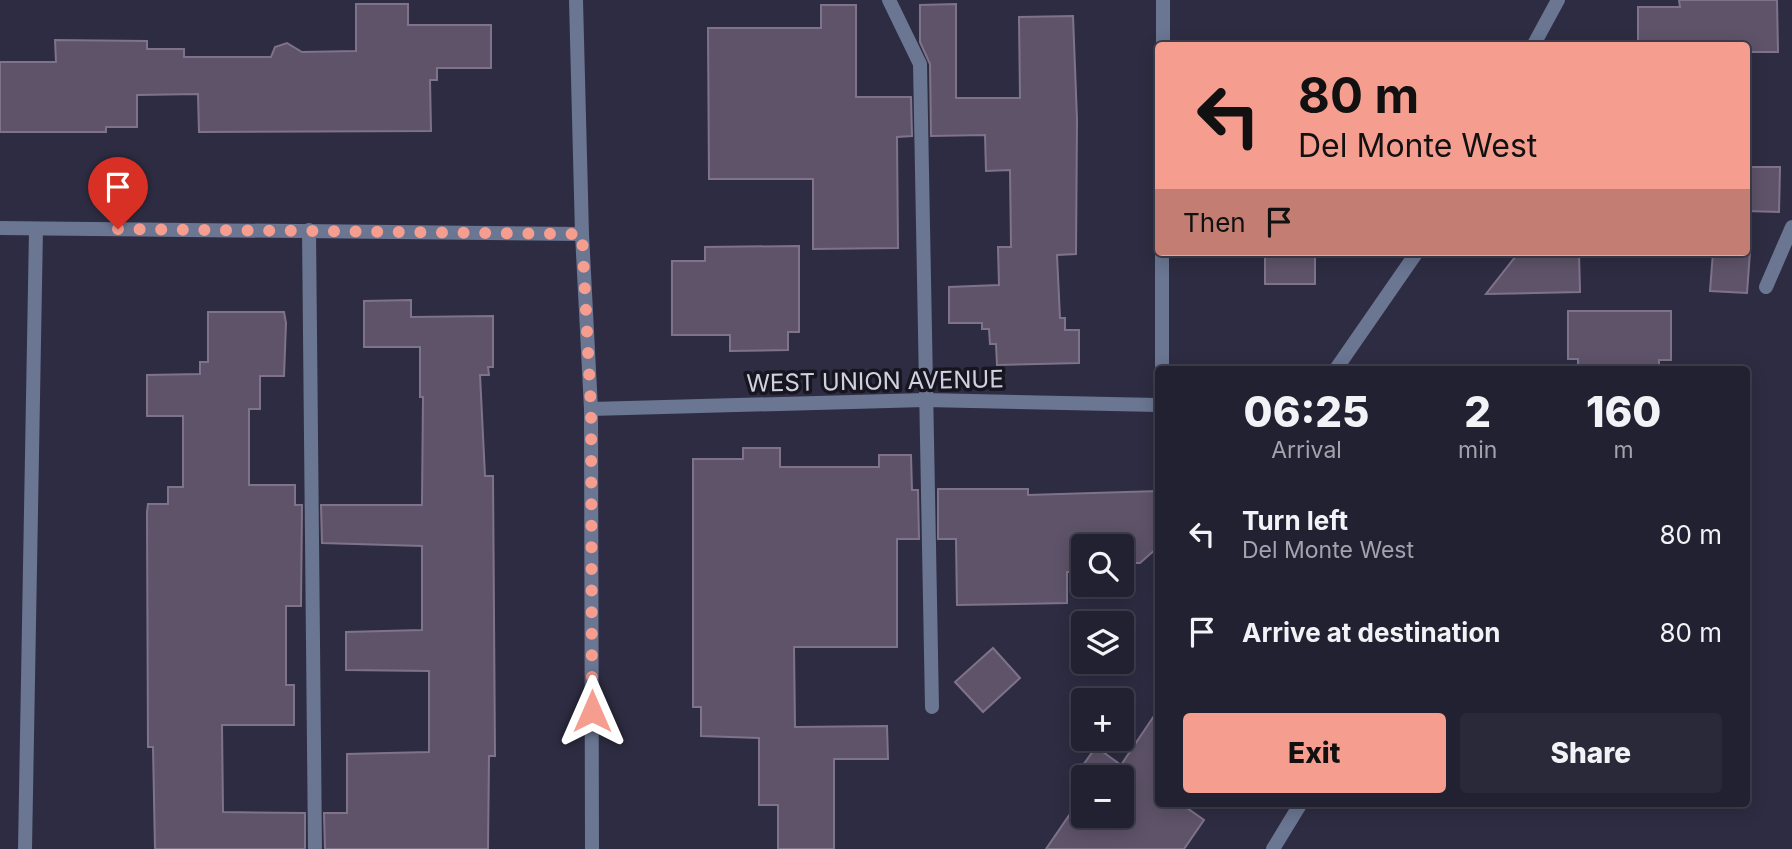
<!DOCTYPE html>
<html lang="en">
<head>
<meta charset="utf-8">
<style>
  body { margin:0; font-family:Inter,sans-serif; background:#2a293a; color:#f1f3f6; height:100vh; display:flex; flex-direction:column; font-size:26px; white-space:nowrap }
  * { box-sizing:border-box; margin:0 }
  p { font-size:23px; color:#a2a3ac }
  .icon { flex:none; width:38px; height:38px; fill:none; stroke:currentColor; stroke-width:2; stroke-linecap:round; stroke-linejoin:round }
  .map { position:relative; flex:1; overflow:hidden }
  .sheet { position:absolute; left:1155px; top:366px; width:595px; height:441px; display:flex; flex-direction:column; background:#222132; border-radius:7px; box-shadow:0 4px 18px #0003,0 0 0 2px #3f3e4d }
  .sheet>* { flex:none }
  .guide { position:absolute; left:1155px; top:42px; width:595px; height:214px; border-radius:7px; box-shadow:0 4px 18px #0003,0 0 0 2px #3f3e4d; background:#f59d8f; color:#111; overflow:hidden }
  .controls { position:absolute; left:1071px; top:534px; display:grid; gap:14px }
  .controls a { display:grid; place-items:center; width:63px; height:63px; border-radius:7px; background:#222132; box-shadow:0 4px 18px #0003,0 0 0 2px #3f3e4d; font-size:35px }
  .pin { position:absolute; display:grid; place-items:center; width:60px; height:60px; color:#fff; margin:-72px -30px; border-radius:50% 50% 50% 0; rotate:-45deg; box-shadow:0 0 7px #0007 }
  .pin .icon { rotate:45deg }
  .me { position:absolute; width:77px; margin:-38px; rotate:0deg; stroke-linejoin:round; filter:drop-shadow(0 0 5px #0008) }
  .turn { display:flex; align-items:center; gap:24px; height:147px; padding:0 28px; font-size:32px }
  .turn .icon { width:91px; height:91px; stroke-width:2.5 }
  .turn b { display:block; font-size:49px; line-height:60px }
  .then { display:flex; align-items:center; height:66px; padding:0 28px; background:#0003; gap:14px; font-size:26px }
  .eta { display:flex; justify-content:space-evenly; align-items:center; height:119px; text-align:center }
  .eta b { font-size:42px; font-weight:800; line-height:49px }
  .button { display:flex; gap:14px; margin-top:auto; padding:14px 28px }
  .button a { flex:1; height:80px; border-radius:7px; background:#f59d8f; color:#111; font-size:28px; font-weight:800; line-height:80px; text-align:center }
  .button a+a { background:#2a293a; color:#f1f3f6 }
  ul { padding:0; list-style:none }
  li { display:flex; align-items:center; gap:21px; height:98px; padding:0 28px }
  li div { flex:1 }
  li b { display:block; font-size:26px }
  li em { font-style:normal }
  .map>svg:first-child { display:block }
  .building { fill:#5e5369; stroke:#7f738a; stroke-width:2 }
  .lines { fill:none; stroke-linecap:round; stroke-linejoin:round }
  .service { stroke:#6a7692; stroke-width:14 }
  .minor { stroke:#6a7692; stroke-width:14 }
  .tertiary { stroke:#6a7692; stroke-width:14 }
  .route { stroke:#f59d8f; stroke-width:12; stroke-dasharray:0 21.6 }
  .labels { text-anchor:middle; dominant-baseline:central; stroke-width:7; stroke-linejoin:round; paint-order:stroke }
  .street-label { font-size:24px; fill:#d0d0de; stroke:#171620 }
</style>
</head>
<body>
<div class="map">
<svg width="1792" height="849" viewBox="0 0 1792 849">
  <rect width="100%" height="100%" fill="#2e2c42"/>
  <g class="building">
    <path d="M1679,0H1777L1778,52H1746V46H1638V7H1680Z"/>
    <path d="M356,4H408V25H491V68H437V80H430L431,131L199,132L198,94L137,95V127H106V132H0V62H56L55,40L147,41V49H184V57H271L275,47L287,43L302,52L356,51Z"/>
    <path d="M956,4V98H1020L1019,17L1073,16L1077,119L1076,254L1057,255L1060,318H1065V330H1079V363L997,365L996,344H990L989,329H982V323H949V287L999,285L998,247H1011L1010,170L986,171L985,135L931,136L930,64L920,42V5Z"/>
    <path d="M821,5H856V97H911L912,136L897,137L898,248L813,249V179H709L708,28H821Z"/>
    <path d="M1746,167H1780L1779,212L1746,211Z"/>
    <path d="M799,246V332H788V350L730,351V335H672V261H705V247Z"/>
    <rect x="1265" y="252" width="50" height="32"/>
    <path d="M1519,252H1579L1580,292L1486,294Z"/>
    <path d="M1713,252H1750L1747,293L1710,291Z"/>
    <path d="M411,300V317L493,316V367H488L489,375H480L485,476H493L495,756H489L488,849H325L324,813H347V754L429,752V671L346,670V632L422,630V546L322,543L321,505H422L423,397H420V347H364V301Z"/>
    <path d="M1568,311H1671V360H1659V369H1578V359H1568Z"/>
    <path d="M208,312H284L286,323L284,376H260V409H249V485H295V505H302L301,606H286V685H294V725H222L223,812L305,813V849H155L153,747H148L147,512L148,504H168V487H183V416H147V375L200,374V362H208Z"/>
    <path d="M743,448H780V467H879V455H911L912,490H918L919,539H897V647H794L795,727L887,726L888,759H834V849H778V805H759V738L701,736V707H693V459H743Z"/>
    <path d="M938,489H1028V495L1158,491L1157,548L1140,563H1122V546H1083V572H1067V603L957,605L956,539H938Z"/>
    <path d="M993,648L1020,678L983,712L955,682Z"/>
    <path d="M1158,710V803H1180L1204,820L1184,849H1046L1083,795V816H1122V777H1083V786L1073,779L1096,747L1121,765Z"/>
  </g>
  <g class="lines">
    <g class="service">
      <path d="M889,0L920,64L932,707"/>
      <path d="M309,230L315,849"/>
      <path d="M1766,287L1792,227"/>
    </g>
    <g class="minor">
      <path d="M1163,46V0"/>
      <path d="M1533,46L1558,0"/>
      <path d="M0,228L582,234"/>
      <path d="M1162,369V252"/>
      <path d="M1336,369L1417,252"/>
      <path d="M591,409L925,400L1158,405"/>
      <path d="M25,849L36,229"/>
      <path d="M1273,849L1301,803"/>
    </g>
    <path class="tertiary" d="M576,0L582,234L591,409L592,849"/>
  </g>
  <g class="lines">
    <path class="route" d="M118,229L582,234L591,409L592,711"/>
  </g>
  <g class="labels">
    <g class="street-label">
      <text transform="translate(875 381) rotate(-1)">WEST UNION AVENUE</text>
    </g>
  </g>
</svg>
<div class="controls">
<a><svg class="icon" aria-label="search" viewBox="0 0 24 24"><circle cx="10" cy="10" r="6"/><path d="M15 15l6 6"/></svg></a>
<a><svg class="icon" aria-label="layers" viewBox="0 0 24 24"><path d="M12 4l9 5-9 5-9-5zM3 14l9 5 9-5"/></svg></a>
<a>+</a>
<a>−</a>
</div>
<div class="pin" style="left:118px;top:229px;background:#d93025"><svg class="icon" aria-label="arrive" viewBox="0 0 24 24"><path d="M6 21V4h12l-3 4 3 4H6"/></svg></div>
<svg class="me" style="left:592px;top:711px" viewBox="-20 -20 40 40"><path d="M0-17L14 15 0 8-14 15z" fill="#f59d8f" stroke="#fff" stroke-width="4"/></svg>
<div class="guide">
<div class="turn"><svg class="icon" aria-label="left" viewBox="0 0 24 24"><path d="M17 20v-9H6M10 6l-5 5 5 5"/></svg><div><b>80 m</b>Del Monte West</div></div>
<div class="then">Then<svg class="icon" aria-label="arrive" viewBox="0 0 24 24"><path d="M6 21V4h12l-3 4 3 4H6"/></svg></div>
</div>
<section class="sheet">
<div class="eta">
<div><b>06:25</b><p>Arrival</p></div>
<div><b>2</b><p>min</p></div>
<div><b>160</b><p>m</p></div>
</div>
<ul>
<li><svg class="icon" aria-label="left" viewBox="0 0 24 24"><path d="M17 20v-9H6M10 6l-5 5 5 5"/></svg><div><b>Turn left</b><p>Del Monte West</p></div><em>80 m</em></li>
<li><svg class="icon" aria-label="arrive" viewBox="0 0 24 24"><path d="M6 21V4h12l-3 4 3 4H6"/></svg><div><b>Arrive at destination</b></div><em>80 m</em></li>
</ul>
<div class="button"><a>Exit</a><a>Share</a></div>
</section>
</div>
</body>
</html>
